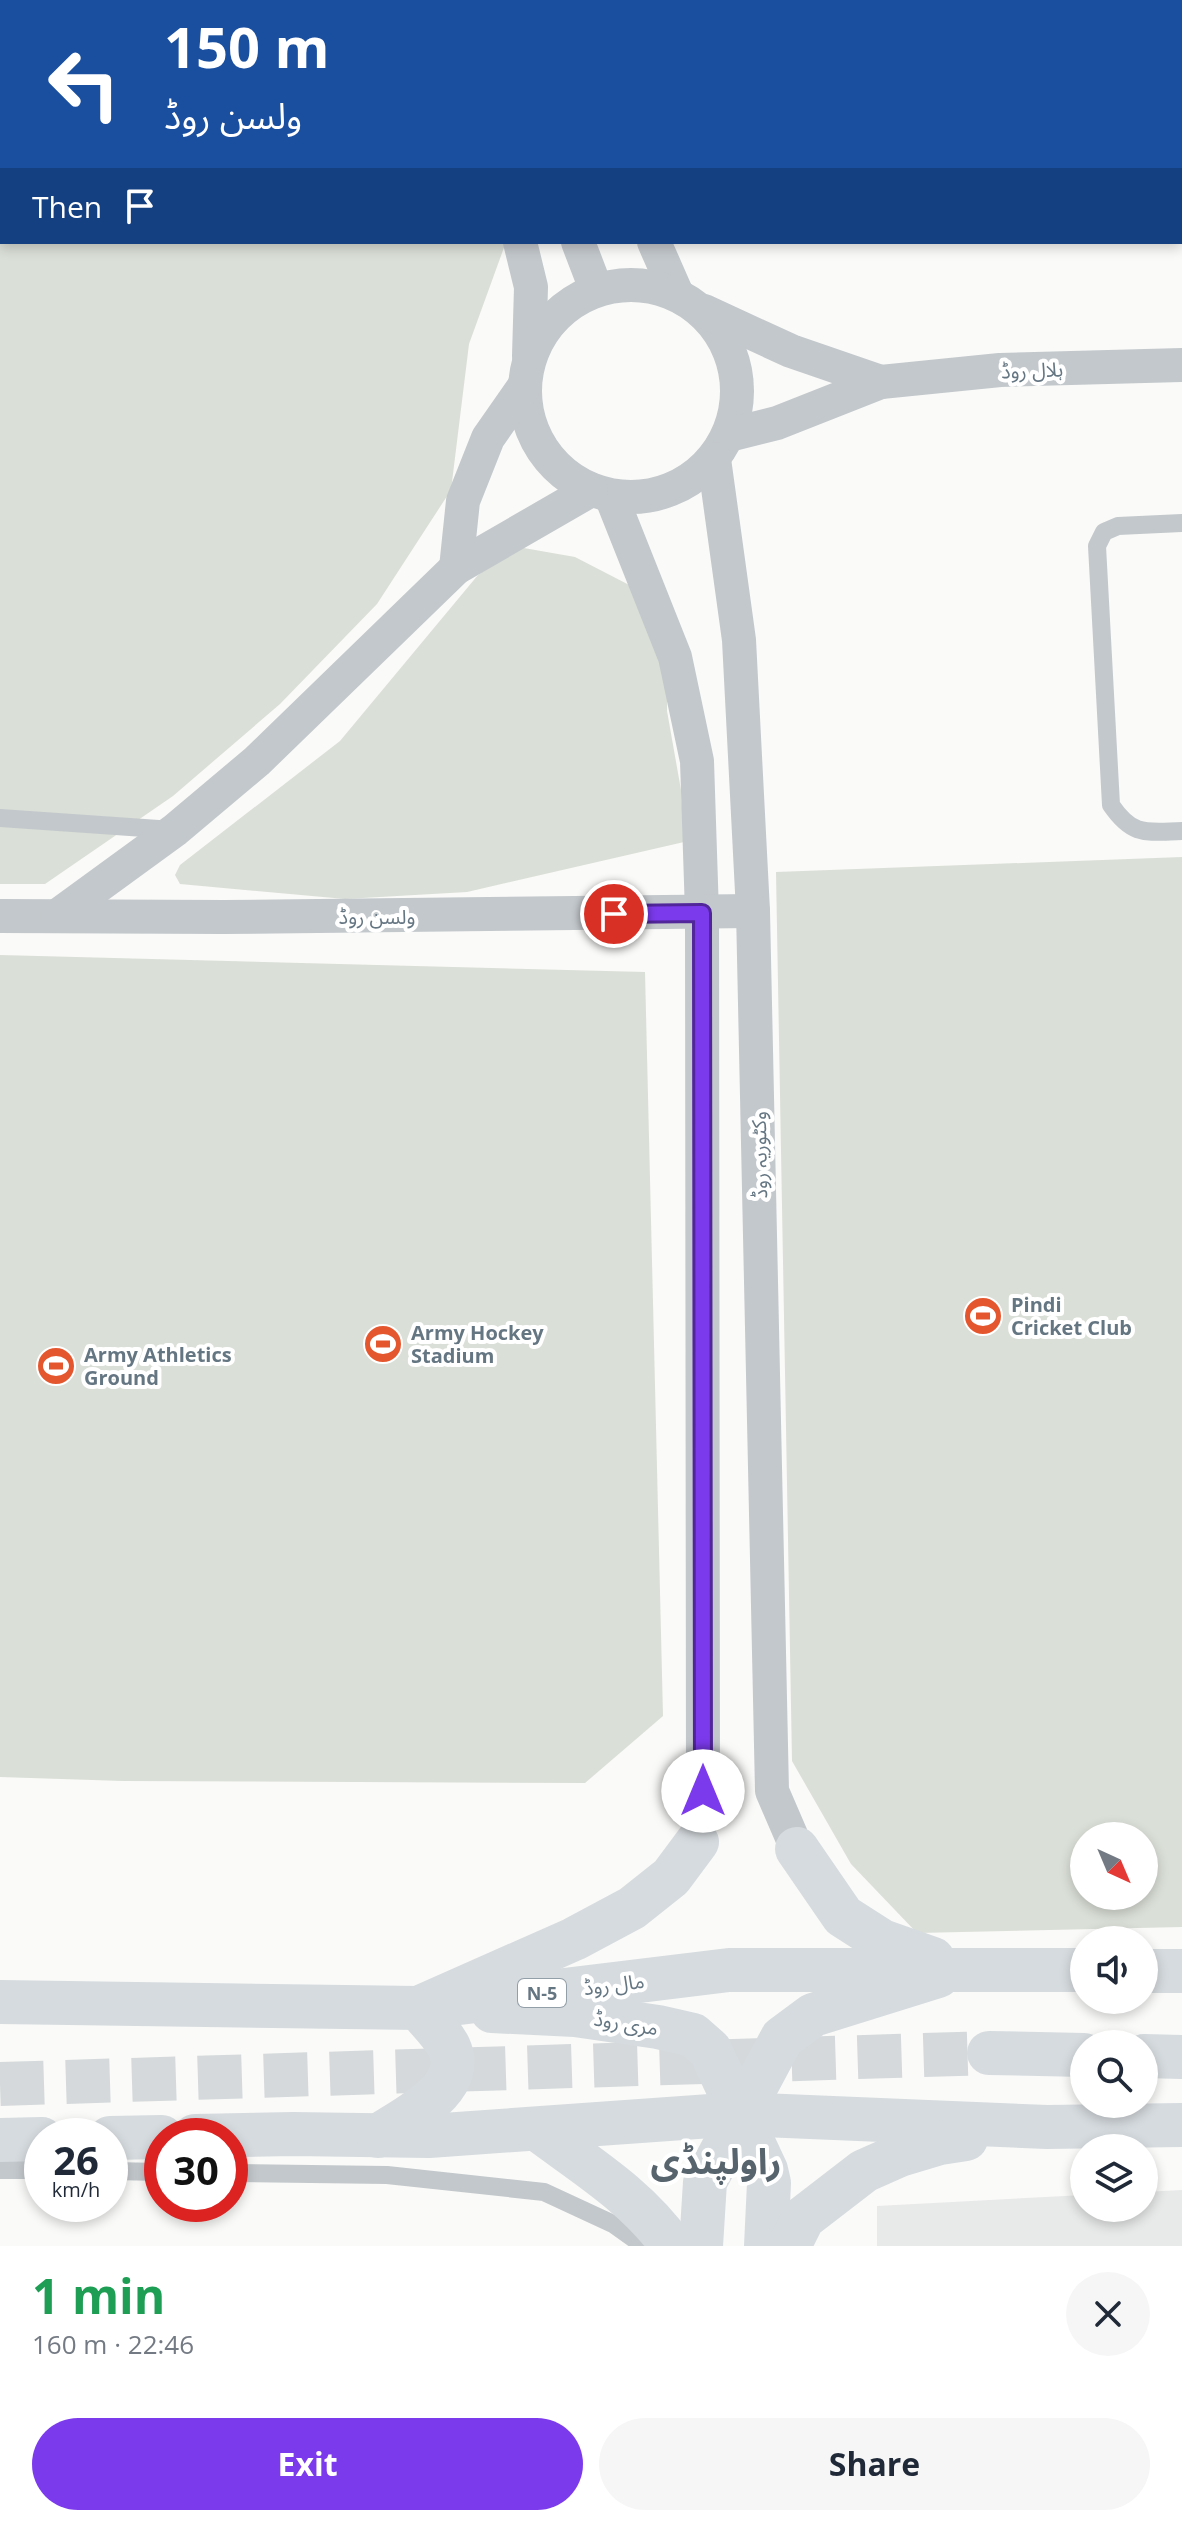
<!DOCTYPE html>
<html lang="en">
<head>
<meta charset="utf-8">
<style>
  body { margin:0; font-family:"Open Sans","Noto Sans Arabic",sans-serif; background:#f6f6f7; color:#1f2937; height:100vh; display:flex; flex-direction:column; font-size:30px; white-space:nowrap }
  * { box-sizing:border-box; margin:0 }
  p { font-size:26px; color:#747a83 }
  .icon { flex:none; width:44px; height:44px; fill:none; stroke:currentColor; stroke-width:2; stroke-linecap:round; stroke-linejoin:round }
  .map { position:relative; height:2246px; overflow:hidden }
  .drawer { display:flex; flex-direction:column; background:#fff; flex:1 }
  .drawer>* { flex:none }
  .banner { position:absolute; left:0px; top:0px; width:1182px; height:244px; box-shadow:0 4px 12px #0003; background:#1a4fa0; color:#fff; overflow:hidden }
  .needle { width:52px; rotate:136deg }
  .controls { position:absolute; left:1070px; top:1822px; display:grid; gap:16px }
  .controls a { display:grid; place-items:center; width:88px; height:88px; border-radius:50%; background:#fff; box-shadow:0 4px 12px #0003; font-size:40px }
  .speed { position:absolute; left:24px; top:2118px; display:flex; gap:16px; font-size:40px; font-weight:700; text-align:center }
  .speed>* { display:grid; place-content:center; width:104px; height:104px; border-radius:50%; background:#fff; box-shadow:0 4px 12px #0003; line-height:1 }
  .speed small { font-size:20px; font-weight:400 }
  .speed .limit { border:12px solid #d22; background:#fff; color:#111 }
  .pin { position:absolute; display:grid; place-items:center; width:68px; height:68px; color:#fff; margin:-34px; border:4px solid #fff; border-radius:50%; box-shadow:0 2px 8px #0007 }
  .me { position:absolute; width:88px; margin:-44px; rotate:0deg; stroke-linejoin:round; filter:drop-shadow(0 0 6px #0008) }
  .turn { display:flex; align-items:center; gap:28px; height:168px; padding:0 32px; font-size:36px }
  .turn .icon { width:104px; height:104px; stroke-width:2.5 }
  .turn b { display:block; font-size:56px; line-height:68px }
  .then { display:flex; align-items:center; height:76px; padding:0 32px; background:#0003; gap:16px; font-size:30px }
  .round { display:grid; place-items:center; flex:none; width:84px; height:84px; border-radius:42px; background:#f6f6f7 }
  .summary { display:flex; align-items:center; justify-content:space-between; height:136px; padding:0 32px }
  h1 { font-size:48px; font-weight:700; line-height:60px; color:#1e9e55 }
  .button { display:flex; gap:16px; margin-top:auto; padding:16px 32px }
  .button a { flex:1; height:92px; border-radius:48px; background:#7c3aed; color:#fff; font-size:32px; font-weight:700; line-height:92px; text-align:center }
  .button a+a { background:#f6f6f7; color:#1f2937 }
  .map>svg:first-child { display:block }
  .built { fill:#e8e9e9 }
  .green { fill:#dadfd7; fill-rule:evenodd }
  .lines { fill:none; stroke-linecap:round; stroke-linejoin:round }
  .highway-tunnel { stroke:#d5d9db; stroke-width:44; stroke-dasharray:44 22; stroke-linecap:butt }
  .lane { stroke:#c3c8cc; stroke-width:18 }
  .street { stroke:#c3c8cc; stroke-width:34 }
  .primary { stroke:#d6dbdf; stroke-width:44 }
  .highway { stroke:#d6dbdf; stroke-width:44 }
  .route-casing { stroke:#51269a; stroke-width:20 }
  .route { stroke:#7c3aed; stroke-width:14 }
  .labels { text-anchor:middle; dominant-baseline:central; stroke-width:8; stroke-linejoin:round; paint-order:stroke }
  .shield { fill:#fff; stroke:#939fa8; stroke-width:2 }
  .shield-label { font-size:18px; font-weight:bold; fill:#657683 }
  .street-label { font-size:20px; fill:#657683; stroke:#fff }
  .poi-label { font-size:20px; font-weight:bold; fill:#657683; stroke:#fff; text-anchor:start }
  .town-label { font-size:36px; font-weight:bold; fill:#57646e; stroke:#fff }
</style>
</head>
<body>
<div class="map">
<svg width="1182" height="2246" viewBox="0 0 1182 2246">
  <rect width="100%" height="100%" fill="#fafaf8"/>
  <path class="built" d="M1182,2190V2246H877V2206L1084,2195V2208H1144V2192Z"/>
  <g class="green">
    <path d="M0,0L354,2H2V242H506L469,344L451,490L377,604L280,704L173,796L45,884H0Z"/>
    <path d="M518,547L575,557L635,588L667,653V711L681,790L684,842L467,892L345,899L180,884L175,875L180,865L340,741L478,575Z"/>
    <path d="M1182,857V1927L917,1933L851,1864L792,1761L776,872ZM1084,1836H1144V1896H1084Z"/>
    <path d="M0,955L645,972L663,1716L585,1783L123,1781L0,1777Z"/>
  </g>
  <g class="lines">
    <path class="highway-tunnel" d="M0,2084L989,2053"/>
    <g class="lane">
      <path d="M1182,523L1118,526L1104,532L1097,546L1111,805C1133,837 1146,832 1182,831"/>
      <path d="M0,818L173,830"/>
      <path d="M0,2170H42"/>
      <path d="M110,2171L162,2172"/>
      <path d="M230,2173L387,2175L544,2192L613,2224L644,2246"/>
    </g>
    <g class="street">
      <path d="M403,0L404,2"/>
      <path d="M471,0L472,2"/>
      <path d="M598,2L599,0"/>
      <path d="M520,242L531,287L529,356"/>
      <path d="M578,242L596,289"/>
      <path d="M654,242L676,292"/>
      <circle cx="631" cy="391" r="106"/>
      <path d="M704,311L791,351L881,382"/>
      <path d="M729,435L777,423L881,382L1000,370L1182,365"/>
      <path d="M714,459L739,640L753,911L772,1791L797,1849"/>
      <path d="M611,496L675,657L697,761L702,913L703,1791L697,1842"/>
      <path d="M456,568L463,501L488,438L525,385"/>
      <path d="M0,916L224,917L753,911"/>
      <path d="M57,916L175,830L257,761L456,568L591,490"/>
    </g>
    <g class="primary">
      <path d="M492,2011L575,2015L658,2027L693,2035L710,2050L766,2170L769,2183L766,2246"/>
      <path d="M537,2129C585,2165 637,2196 672,2246"/>
      <path d="M195,2136L293,2134L429,2136L739,2114L1047,2127L1182,2125"/>
      <path d="M110,2138L162,2137"/>
      <path d="M0,2140L42,2139"/>
      <path d="M701,2246L705,2182L782,2038L813,2015L938,1976"/>
      <path d="M789,2246L803,2218L864,2171L900,2155L940,2143L966,2139"/>
    </g>
    <g class="highway">
      <path d="M797,1849L843,1916L882,1941L933,1959"/>
      <path d="M1144,1971H1182"/>
      <path d="M0,2002L418,2008L729,1970H1084"/>
      <path d="M989,2053L1084,2055"/>
      <path d="M1144,2056L1182,2057"/>
      <path d="M378,2136C406,2117 468,2089 449,2047C442,2033 428,2020 418,2008L574,1939L632,1908L671,1877L697,1842"/>
    </g>
  </g>
  <g class="lines">
    <defs>
      <path id="route" d="M614,914L702,913L703,1791"/>
    </defs>
    <use href="#route" class="route-casing"/>
    <use href="#route" class="route"/>
  </g>
  <defs>
    <symbol id="stadium-disc" viewBox="-11 -11 22 22"><circle r="9.5" fill="#e4572e" stroke="#fff"/><path d="M0-5a6.5 5 0 1 0 0 10a6.5 5 0 1 0 0-10ZM-3.5-1.8h7v3.6h-7Z" fill="#fff"/></symbol>
  </defs>
  <g fill-rule="evenodd">
    <use href="#stadium-disc" x="961" y="1294" width="44" height="44"/>
    <use href="#stadium-disc" x="361" y="1322" width="44" height="44"/>
    <use href="#stadium-disc" x="34" y="1344" width="44" height="44"/>
  </g>
  <g class="labels">
    <rect class="shield" x="518" y="1979" width="48" height="28" rx="6"/>
    <g class="shield-label">
      <text x="542" y="1993">N-5</text>
    </g>
    <g class="street-label">
      <text transform="translate(1032 370) rotate(-2)">ہلال روڈ</text>
      <text x="377" y="916">ولسن روڈ</text>
      <text transform="translate(759 1155) rotate(-91)">وکٹوریہ روڈ</text>
      <text transform="translate(614 1984) rotate(-7)">مال روڈ</text>
      <text transform="translate(626 2023) rotate(9)">مری روڈ</text>
    </g>
    <g class="poi-label">
      <text x="1011" y="1304">Pindi<tspan x="1011" dy="23">Cricket Club</tspan></text>
      <text x="411" y="1332">Army Hockey<tspan x="411" dy="23">Stadium</tspan></text>
      <text x="84" y="1354">Army Athletics<tspan x="84" dy="23">Ground</tspan></text>
    </g>
    <g class="town-label">
      <text x="716" y="2160">راولپنڈی</text>
    </g>
  </g>
</svg>
<div class="controls">
<a><svg class="needle" viewBox="-14 -14 28 28"><path d="M0-13l5 13h-10z" fill="#e53935"/><path d="M0 13l5-13h-10z" fill="#747a83"/></svg></a>
<a><svg class="icon" aria-label="sound" viewBox="0 0 24 24"><path d="M4 9h4l5-4v14l-5-4H4zM17 9q2 3 0 6"/></svg></a>
<a><svg class="icon" aria-label="search" viewBox="0 0 24 24"><circle cx="10" cy="10" r="6"/><path d="M15 15l6 6"/></svg></a>
<a><svg class="icon" aria-label="layers" viewBox="0 0 24 24"><path d="M12 4l9 5-9 5-9-5zM3 14l9 5 9-5"/></svg></a>
</div>
<div class="speed"><div>26<small>km/h</small></div><div class="limit">30</div></div>
<div class="pin" style="left:614px;top:914px;background:#d93025"><svg class="icon" aria-label="arrive" viewBox="0 0 24 24"><path d="M6 21V4h12l-3 4 3 4H6"/></svg></div>
<svg class="me" style="left:703px;top:1791px" viewBox="-20 -20 40 40"><circle r="19" fill="#fff"/><path d="M0-13L10 11 0 6-10 11z" fill="#7c3aed"/></svg>
<div class="banner">
<div class="turn"><svg class="icon" aria-label="left" viewBox="0 0 24 24"><path d="M17 20v-9H6M10 6l-5 5 5 5"/></svg><div><b>150 m</b>ولسن روڈ</div></div>
<div class="then">Then<svg class="icon" aria-label="arrive" viewBox="0 0 24 24"><path d="M6 21V4h12l-3 4 3 4H6"/></svg></div>
</div>
</div>
<section class="drawer">
<div class="summary"><div><h1>1 min</h1><p>160 m · 22:46</p></div><a class="round"><svg class="icon" aria-label="close" viewBox="0 0 24 24"><path d="M6 6l12 12M18 6L6 18"/></svg></a></div>
<div class="button"><a>Exit</a><a>Share</a></div>
</section>
</body>
</html>
